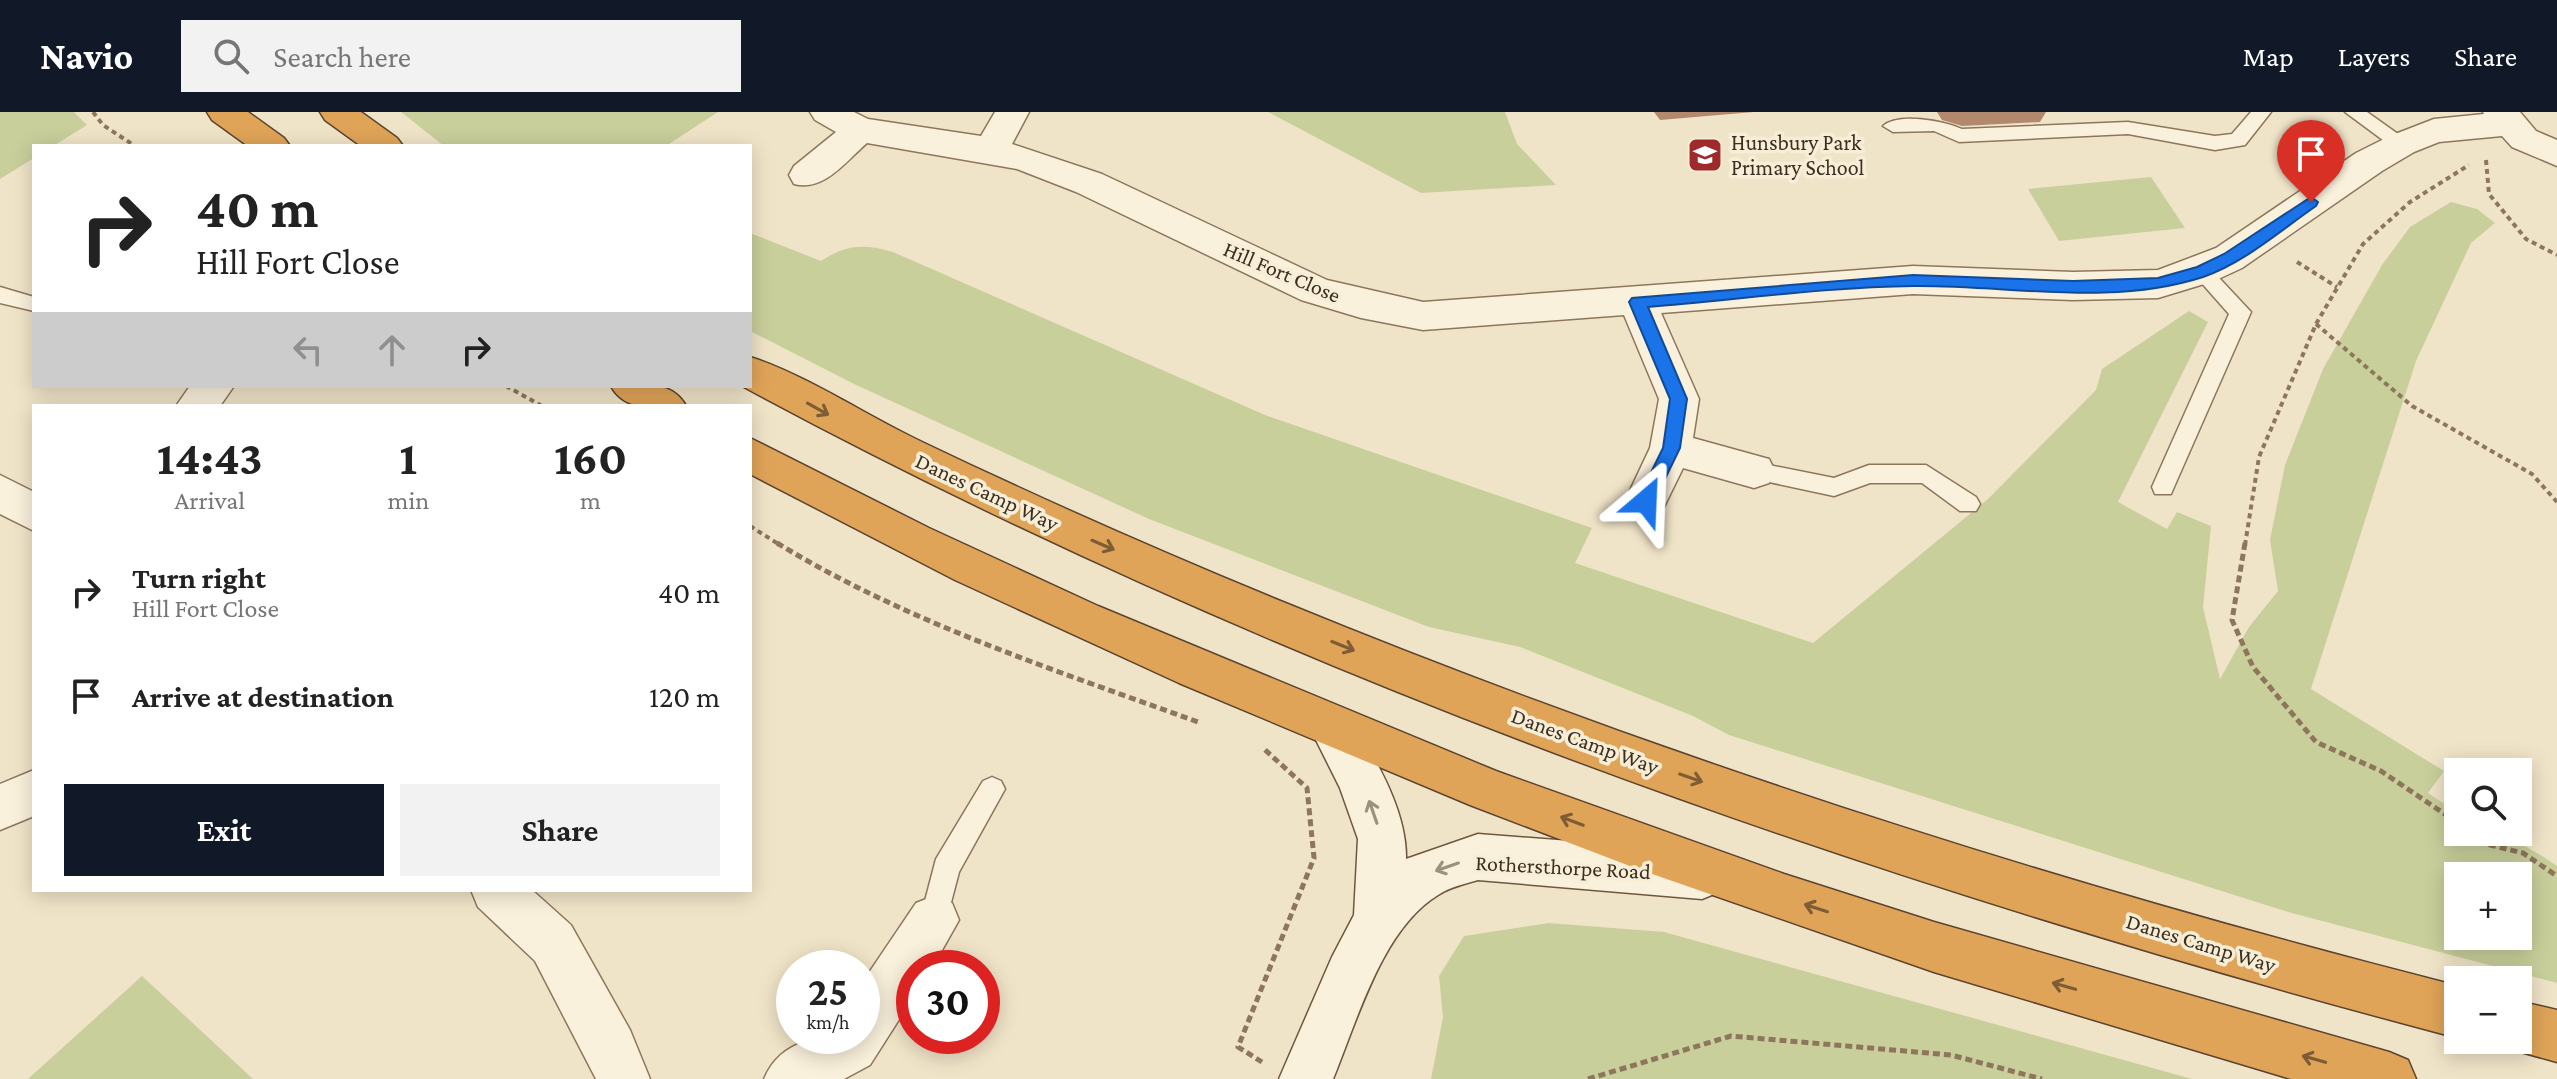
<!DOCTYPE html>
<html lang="en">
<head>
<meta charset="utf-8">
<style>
  body { margin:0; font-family:"Crimson Pro",serif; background:#f2f2f2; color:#222; height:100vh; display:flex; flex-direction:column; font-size:30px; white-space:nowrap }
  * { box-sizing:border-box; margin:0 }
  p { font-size:26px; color:#767676 }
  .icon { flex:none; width:44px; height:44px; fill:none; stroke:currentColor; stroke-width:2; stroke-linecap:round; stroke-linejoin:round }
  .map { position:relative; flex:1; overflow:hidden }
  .side { position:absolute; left:32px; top:292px; width:720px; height:488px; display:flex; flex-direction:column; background:#fff; border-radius:0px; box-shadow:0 4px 20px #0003 }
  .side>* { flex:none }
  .guide { position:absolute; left:32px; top:32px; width:720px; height:244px; border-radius:0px; box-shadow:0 4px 20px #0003; background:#fff; color:#222; overflow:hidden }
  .tools { position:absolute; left:2444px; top:646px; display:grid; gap:16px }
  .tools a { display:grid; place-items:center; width:88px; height:88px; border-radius:0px; background:#fff; box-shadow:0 4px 20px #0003; font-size:40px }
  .speed { position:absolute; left:776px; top:838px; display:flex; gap:16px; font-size:40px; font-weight:700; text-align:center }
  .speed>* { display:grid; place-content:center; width:104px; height:104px; border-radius:50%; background:#fff; box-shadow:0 4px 20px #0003; line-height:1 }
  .speed small { font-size:20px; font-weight:400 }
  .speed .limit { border:12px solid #d22; background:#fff; color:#111 }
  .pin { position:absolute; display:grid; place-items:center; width:68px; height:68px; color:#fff; margin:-82px -34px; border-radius:50% 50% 50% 0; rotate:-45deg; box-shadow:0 0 8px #0007 }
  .pin .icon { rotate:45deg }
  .me { position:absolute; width:88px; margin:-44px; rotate:26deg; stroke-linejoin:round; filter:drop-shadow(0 0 6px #0008) }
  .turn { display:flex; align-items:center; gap:28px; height:168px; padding:0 32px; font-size:36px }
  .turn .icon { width:104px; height:104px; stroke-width:2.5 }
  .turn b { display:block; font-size:56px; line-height:68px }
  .lanes { display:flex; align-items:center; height:76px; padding:0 32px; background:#0003; justify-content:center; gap:40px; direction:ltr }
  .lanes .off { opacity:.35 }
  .eta { display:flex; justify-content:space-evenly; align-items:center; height:136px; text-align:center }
  .eta b { font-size:48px; font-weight:700; line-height:56px }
  .button { display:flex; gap:16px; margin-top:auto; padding:16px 32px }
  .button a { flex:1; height:92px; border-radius:0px; background:#111827; color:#fff; font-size:32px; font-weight:700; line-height:92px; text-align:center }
  .button a+a { background:#f2f2f2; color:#222 }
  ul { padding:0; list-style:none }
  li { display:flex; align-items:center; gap:24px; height:104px; padding:0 32px }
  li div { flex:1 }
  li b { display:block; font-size:30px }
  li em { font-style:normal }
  header { display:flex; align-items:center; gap:48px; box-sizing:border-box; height:112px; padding:0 40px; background:#111827; color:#fff }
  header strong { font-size:38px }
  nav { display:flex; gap:44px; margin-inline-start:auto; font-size:28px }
  .search { width:560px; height:72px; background:#f2f2f2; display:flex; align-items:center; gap:20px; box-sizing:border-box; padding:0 28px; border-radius:0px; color:#767676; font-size:30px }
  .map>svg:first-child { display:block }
  .green { fill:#c9cf9b; fill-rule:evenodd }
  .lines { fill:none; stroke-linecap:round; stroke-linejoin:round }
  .lane-casing { stroke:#8d765c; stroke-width:3 }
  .street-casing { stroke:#8d765c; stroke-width:3 }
  .secondary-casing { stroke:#6f573f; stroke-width:3 }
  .highway-casing { stroke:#5b4430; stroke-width:3 }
  .path-far1 { stroke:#8d765c; stroke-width:4; stroke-dasharray:5 4; stroke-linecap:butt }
  .path { stroke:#8d765c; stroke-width:5; stroke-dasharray:7 4; stroke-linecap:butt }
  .lane { fill:#faf1dc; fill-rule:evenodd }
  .street { fill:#faf1dc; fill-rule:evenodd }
  .secondary { fill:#faf1dc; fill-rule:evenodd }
  .highway { fill:#e0a458; fill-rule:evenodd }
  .wall { fill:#b2896c }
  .oneway { stroke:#7e5d36 }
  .oneway2 { stroke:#9c907e }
  .route { fill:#1a73e8; stroke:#114b97; stroke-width:2 }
  .labels { text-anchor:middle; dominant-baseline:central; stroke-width:7; stroke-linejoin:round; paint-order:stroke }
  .poi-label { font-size:22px; fill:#3d2e20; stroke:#f7eed8; text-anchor:start }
  .street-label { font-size:22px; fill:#3d2e20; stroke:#f7eed8 }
</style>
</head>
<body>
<header>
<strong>Navio</strong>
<div class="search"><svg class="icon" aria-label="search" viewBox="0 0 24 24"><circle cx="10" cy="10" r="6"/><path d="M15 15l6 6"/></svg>Search here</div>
<nav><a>Map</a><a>Layers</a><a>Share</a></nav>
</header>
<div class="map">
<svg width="2557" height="967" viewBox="0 0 2557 967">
  <rect width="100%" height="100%" fill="#f0e4c8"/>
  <g class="green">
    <path d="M0,0H74L87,13L53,34H34V46L0,67Z"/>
    <path d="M401,0H718L666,34H444Z"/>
    <path d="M1268,0H1505L1517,32L1556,73L1421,81Z"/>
    <path d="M2151,65L2185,116L2059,129L2028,77Z"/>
    <path d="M2451,90L2477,97L2495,111L2471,131L2416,249L2311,577L2444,659L2428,681L2458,701V720C2501,720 2522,730 2557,754V871L2288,800L1729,623L1693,604L1520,535L1429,515L1149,407L854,272L750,219V121L821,149C847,132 864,132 893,140L1265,303L1592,416L1575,451L1813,531L1988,387L2096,278L2102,257L2189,199L2208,210L2118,390L2167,417L2177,400L2211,414L2203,495L2220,567L2249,515L2278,479L2270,428L2285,353L2323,257L2382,153L2410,115ZM2458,764H2518V824H2458Z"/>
    <path d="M1549,811L1664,820L2192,967H1431L1443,905L1439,864L1464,824Z"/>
    <path d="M142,864L253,967H28Z"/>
  </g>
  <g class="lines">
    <defs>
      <g id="lane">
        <path d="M2251,0H2271L2245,33L2215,38L2128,22L1959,30L1934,19L1893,20L1883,14C1898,0 1944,9 1962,17L2128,10L2215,24L2232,22Z"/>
        <path d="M2345,0H2367L2412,32L2402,39L2395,37Z"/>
        <path d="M2201,152L2208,154L2251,200L2174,375L2171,382H2155L2152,375L2229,202L2191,159Z"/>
        <path d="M0,175L34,185V199L0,191Z"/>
        <path d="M1754,350L1834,366L1869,353H1926L1976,385L1980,392L1976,399H1960L1922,371H1870L1834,384L1746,365L1743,359L1746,353Z"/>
        <path d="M992,665L1001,669L1005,677L959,760L944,817L934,821L924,817L920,808L936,747L983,669Z"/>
      </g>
      <g id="street">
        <path d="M810,0H854L868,7L981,24L995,0H1029L1012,32L1102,62L1327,168L1423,190L1913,154L2073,160L2158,158L2216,136L2356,41L2390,24L2434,7L2484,2L2483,0H2520L2536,19L2557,28V54L2512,35L2502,24L2439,30L2414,40L2382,59L2242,156L2214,169L2158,186L2073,188L1913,182L1661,201L1699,287L1693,326L1769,347L1775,359L1769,371L1754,376L1683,356L1661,401L1646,406L1631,401L1625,389L1650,336L1659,287L1624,203L1423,218L1361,206L1301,188L1076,80L1017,57L867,31C846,49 824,80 794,72L789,63L794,54L836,20L815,8Z"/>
        <path d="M190,274H234L220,294H176Z"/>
        <path d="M0,363L34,380V419L0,402Z"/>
        <path d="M34,658V704L0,718V672Z"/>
        <path d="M471,778H532L571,813L630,918L650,967H596L535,849L478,795Z"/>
        <path d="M934,784L952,791L959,808L932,856H914V884L870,953L844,967H764C782,925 822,924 862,924V871L916,791Z"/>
      </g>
      <path id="secondary" d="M1334,597L1350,603C1374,646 1407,697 1406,747L1478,722L1702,739L1719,746L1727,763L1719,780L1702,787L1478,768C1464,772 1450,775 1438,783C1382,817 1357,909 1333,967H1279L1332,845L1354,803L1358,727L1340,676L1311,618L1318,603Z"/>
      <g id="highway">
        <path d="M207,0H248L284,26L290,34H248L212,8Z"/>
        <path d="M320,0H361L397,26L403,34H361L325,8Z"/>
        <path d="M750,245C804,262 869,305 922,330C1041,387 1161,440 1283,490C1665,647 2058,772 2458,874V926C1867,770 1281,565 742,274H750Z"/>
        <path d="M611,274C638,274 671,266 686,294C659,294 626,302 611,274Z"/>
        <path d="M750,326L929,416L1098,494L1496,659L1784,762L1934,810L2389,940L2408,948L2416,967H2291L1934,860L1635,756L1470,693L1179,571L955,468L750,362Z"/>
        <path d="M2518,889L2557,898V950L2499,934L2497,928H2518Z"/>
      </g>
    </defs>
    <use href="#lane" class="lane-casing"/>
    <use href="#street" class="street-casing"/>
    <use href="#secondary" class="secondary-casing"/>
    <use href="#highway" class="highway-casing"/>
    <g class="path-far1">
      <path d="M93,0L103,13L135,34"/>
      <path d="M2486,48L2489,82L2526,127L2557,143"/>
      <path d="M2297,150L2337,175"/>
      <path d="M2316,212L2412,294L2532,362L2557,390"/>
      <path d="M506,274L542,294"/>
      <path d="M750,414L780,433"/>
      <path d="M2245,433L2259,345L2316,212L2363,132L2410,90L2469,53"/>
    </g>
    <g class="path">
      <path d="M777,431C908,511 1055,558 1198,610"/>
      <path d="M2245,431L2232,508L2253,555L2316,630L2381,659L2458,711"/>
      <path d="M2471,720L2490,733L2523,741L2557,764"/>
      <path d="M1262,950L1238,935L1314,746L1307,676L1263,636"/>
      <path d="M1588,967L1731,924L1951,943L2042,967"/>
    </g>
    <use href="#lane" class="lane"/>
    <use href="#street" class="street"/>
    <use href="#secondary" class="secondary"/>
    <use href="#highway" class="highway"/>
  </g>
  <g class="wall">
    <path d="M1654,0H1754L1660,8Z"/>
    <path d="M1937,0H2046L2040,10L1962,14L1942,8Z"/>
  </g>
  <defs><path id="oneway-shaft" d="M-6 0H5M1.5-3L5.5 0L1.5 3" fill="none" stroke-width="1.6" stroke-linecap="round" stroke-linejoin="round" transform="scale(2)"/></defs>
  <g class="oneway">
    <use href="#oneway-shaft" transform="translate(818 297) rotate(29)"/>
    <use href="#oneway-shaft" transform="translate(1103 433) rotate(23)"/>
    <use href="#oneway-shaft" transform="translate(1343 534) rotate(22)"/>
    <use href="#oneway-shaft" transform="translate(1691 666) rotate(19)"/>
    <use href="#oneway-shaft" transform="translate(1572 709) rotate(-159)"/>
    <use href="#oneway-shaft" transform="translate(1816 796) rotate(-162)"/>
    <use href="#oneway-shaft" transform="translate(2064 874) rotate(-164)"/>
    <use href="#oneway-shaft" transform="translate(2314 947) rotate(-164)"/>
  </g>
  <g class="oneway2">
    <use href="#oneway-shaft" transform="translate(1373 700) rotate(-109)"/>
    <use href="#oneway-shaft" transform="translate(1447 755) rotate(161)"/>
  </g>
  <path class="route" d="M2311,85L2318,90L2316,94C2281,118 2244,151 2203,165C2110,195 2010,173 1914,174C1825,175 1736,188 1648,195L1687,287L1680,336L1652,394L1646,396L1637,389L1663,336L1670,287L1629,190L1632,186L1913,163L2073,169L2158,166L2197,155L2224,142Z"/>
  <defs>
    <symbol id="school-square" viewBox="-11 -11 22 22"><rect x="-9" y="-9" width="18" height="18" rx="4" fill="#9e2a2b" stroke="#f7eed8"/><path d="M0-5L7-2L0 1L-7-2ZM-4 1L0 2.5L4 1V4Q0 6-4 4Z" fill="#fff"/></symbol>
  </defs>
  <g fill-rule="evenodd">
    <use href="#school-square" x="1685" y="23" width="40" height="40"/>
  </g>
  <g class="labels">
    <g class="poi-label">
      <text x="1731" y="30">Hunsbury Park<tspan x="1731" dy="25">Primary School</tspan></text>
    </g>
    <g class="street-label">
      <text transform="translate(1282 160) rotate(23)">Hill Fort Close</text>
      <text transform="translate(987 380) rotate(25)">Danes Camp Way</text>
      <text transform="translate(1585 629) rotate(20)">Danes Camp Way</text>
      <text transform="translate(1563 755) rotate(3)">Rothersthorpe Road</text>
      <text transform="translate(2201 831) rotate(17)">Danes Camp Way</text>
    </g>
  </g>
</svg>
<div class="tools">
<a><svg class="icon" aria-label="search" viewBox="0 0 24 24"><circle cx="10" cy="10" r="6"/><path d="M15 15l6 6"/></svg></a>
<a>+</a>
<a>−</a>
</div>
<div class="speed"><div>25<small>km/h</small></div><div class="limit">30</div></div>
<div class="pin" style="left:2311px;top:90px;background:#d93025"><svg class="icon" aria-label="arrive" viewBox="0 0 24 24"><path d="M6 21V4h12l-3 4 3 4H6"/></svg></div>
<svg class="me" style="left:1646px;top:389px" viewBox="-20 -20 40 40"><path d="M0-17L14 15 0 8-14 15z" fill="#1a73e8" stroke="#fff" stroke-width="4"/></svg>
<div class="guide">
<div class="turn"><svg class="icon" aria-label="right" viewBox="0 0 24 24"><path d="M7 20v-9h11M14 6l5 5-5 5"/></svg><div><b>40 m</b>Hill Fort Close</div></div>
<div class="lanes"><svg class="icon off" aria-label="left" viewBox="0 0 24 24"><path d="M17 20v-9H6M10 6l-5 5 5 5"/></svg><svg class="icon off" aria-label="ahead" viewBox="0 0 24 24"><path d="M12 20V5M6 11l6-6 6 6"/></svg><svg class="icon" aria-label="right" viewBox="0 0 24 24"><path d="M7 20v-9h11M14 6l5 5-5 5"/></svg></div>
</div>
<section class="side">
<div class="eta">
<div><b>14:43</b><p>Arrival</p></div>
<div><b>1</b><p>min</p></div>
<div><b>160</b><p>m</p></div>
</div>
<ul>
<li><svg class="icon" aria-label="right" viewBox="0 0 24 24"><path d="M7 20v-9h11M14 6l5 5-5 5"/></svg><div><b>Turn right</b><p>Hill Fort Close</p></div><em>40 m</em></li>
<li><svg class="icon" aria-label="arrive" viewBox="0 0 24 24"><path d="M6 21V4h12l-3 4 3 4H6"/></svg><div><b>Arrive at destination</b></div><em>120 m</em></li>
</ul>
<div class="button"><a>Exit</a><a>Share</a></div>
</section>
</div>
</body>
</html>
